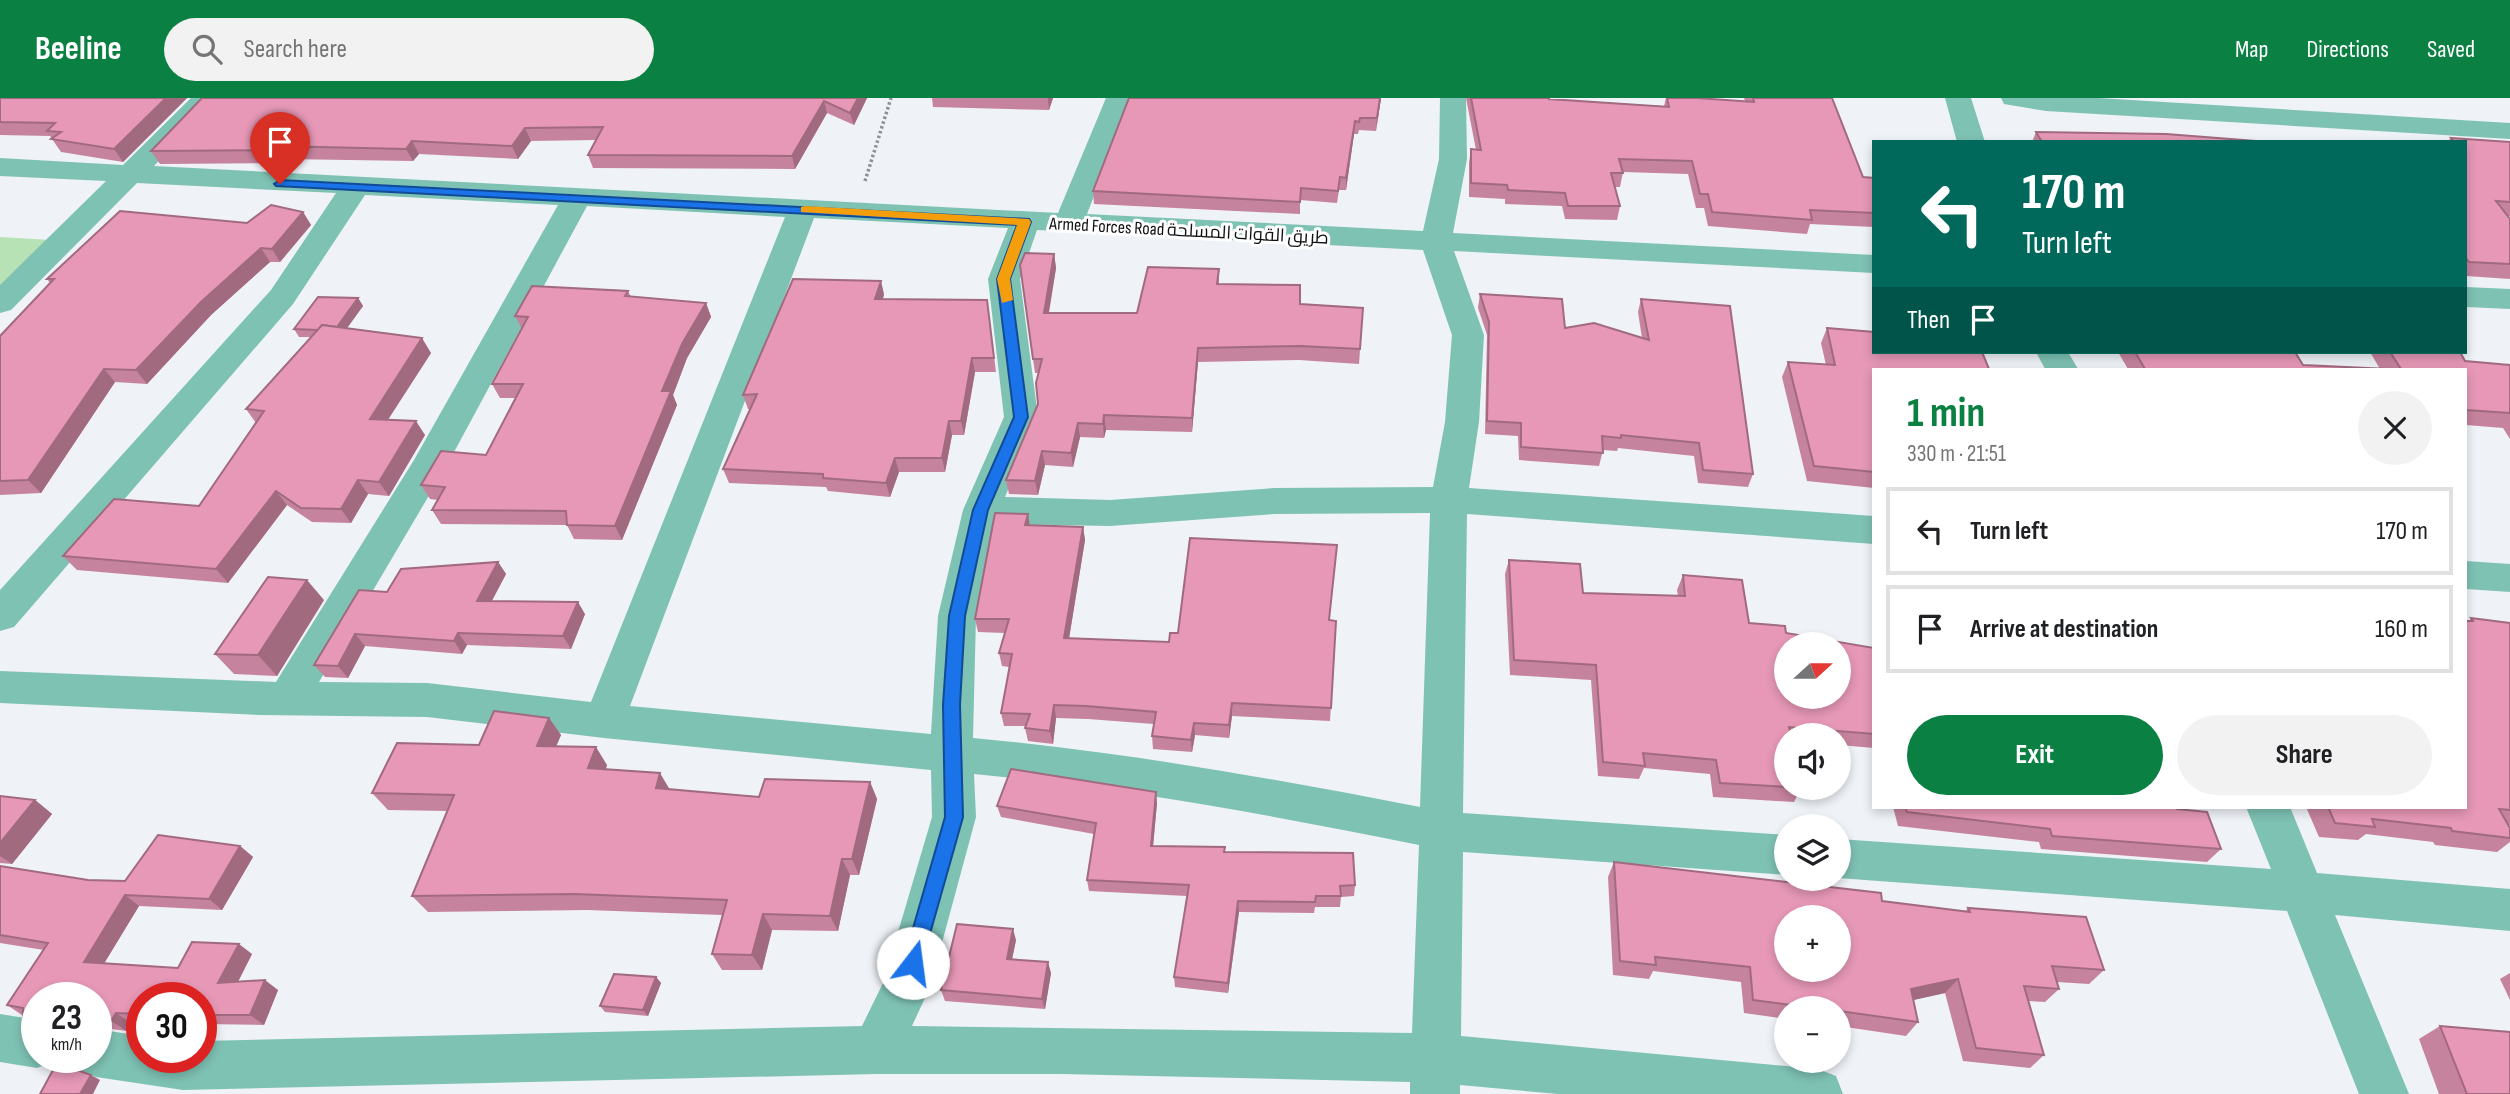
<!DOCTYPE html>
<html lang="en">
<head>
<meta charset="utf-8">
<style>
  body { margin:0; font-family:"Sofia Sans Condensed",Cairo,sans-serif; background:#f2f2f2; color:#202124; height:100vh; display:flex; flex-direction:column; font-size:26px; white-space:nowrap }
  * { box-sizing:border-box; margin:0 }
  p { font-size:23px; color:#757577 }
  .icon { flex:none; width:38px; height:38px; fill:none; stroke:currentColor; stroke-width:2; stroke-linecap:round; stroke-linejoin:round }
  .map { position:relative; flex:1; overflow:hidden }
  .panel { position:absolute; left:1872px; top:270px; width:595px; height:441px; display:flex; flex-direction:column; background:#fff; border-radius:0px; box-shadow:0 4px 10px #0003 }
  .panel>* { flex:none }
  .hud { position:absolute; left:1872px; top:42px; width:595px; height:214px; border-radius:0px; box-shadow:0 4px 10px #0003; background:#00695c; color:#fff; overflow:hidden }
  .needle { width:46px; rotate:69deg }
  .tools { position:absolute; left:1774px; top:534px; display:grid; gap:14px }
  .tools a { display:grid; place-items:center; width:77px; height:77px; border-radius:50%; background:#fff; box-shadow:0 4px 10px #0003; font-size:35px }
  .speed { position:absolute; left:21px; top:884px; display:flex; gap:14px; font-size:35px; font-weight:700; text-align:center }
  .speed>* { display:grid; place-content:center; width:91px; height:91px; border-radius:50%; background:#fff; box-shadow:0 4px 10px #0003; line-height:1 }
  .speed small { font-size:18px; font-weight:400 }
  .speed .limit { border:10px solid #d22; background:#fff; color:#111 }
  .pin { position:absolute; display:grid; place-items:center; width:60px; height:60px; color:#fff; margin:-72px -30px; border-radius:50% 50% 50% 0; rotate:-45deg; box-shadow:0 0 7px #0007 }
  .pin .icon { rotate:45deg }
  .me { position:absolute; width:77px; margin:-38px; rotate:15deg; stroke-linejoin:round; filter:drop-shadow(0 0 5px #0008) }
  .turn { display:flex; align-items:center; gap:24px; height:147px; padding:0 35px; font-size:32px }
  .turn .icon { width:91px; height:91px; stroke-width:2.5 }
  .turn b { display:block; font-size:49px; line-height:60px }
  .then { display:flex; align-items:center; height:66px; padding:0 35px; background:#0003; gap:14px; font-size:26px }
  .round { display:grid; place-items:center; flex:none; width:74px; height:74px; border-radius:37px; background:#f2f2f2 }
  .head { display:flex; align-items:center; justify-content:space-between; height:119px; padding:0 35px }
  h1 { font-size:42px; font-weight:700; line-height:52px; color:#0b8043 }
  .button { display:flex; gap:14px; margin-top:auto; padding:14px 35px }
  .button a { flex:1; height:80px; border-radius:42px; background:#0b8043; color:#fff; font-size:28px; font-weight:700; line-height:80px; text-align:center }
  .button a+a { background:#f2f2f2; color:#202124 }
  ul { padding:0; list-style:none }
  li { display:flex; align-items:center; gap:21px; height:88px; margin:0 14px 10px; padding:0 21px; border:4px solid #e0e0e0; border-radius:0px }
  li div { flex:1 }
  li b { display:block; font-size:26px }
  li em { font-style:normal }
  header { display:flex; align-items:center; gap:42px; box-sizing:border-box; height:98px; padding:0 35px; background:#0b8043; color:#fff }
  header strong { font-size:33px }
  nav { display:flex; gap:38px; margin-inline-start:auto; font-size:24px }
  .search { width:490px; height:63px; background:#f2f2f2; display:flex; align-items:center; gap:18px; box-sizing:border-box; padding:0 24px; border-radius:38px; color:#757577; font-size:26px }
  .map>svg:first-child { display:block }
  .green { fill:#b7e2b5 }
  .lines { fill:none; stroke-linecap:round; stroke-linejoin:round }
  .path { stroke:#8e9094; stroke-width:3.5; stroke-dasharray:2.5 2.5; stroke-linecap:butt }
  .minor { fill:#7ec2b4; fill-rule:evenodd }
  .wall { fill:#c6839d }
  .shaded-wall { fill:#a16a7f }
  .building { fill:#e698b6; stroke:#a16a7f; stroke-width:2; fill-rule:evenodd }
  .route { fill:#1a73e8; stroke:#114b97; stroke-width:2 }
  .slow { fill:#f59e0b }
  .labels { text-anchor:middle; dominant-baseline:central; stroke-width:6; stroke-linejoin:round; paint-order:stroke }
  .far-street-label { font-size:18px; fill:#0f1012; stroke:#fff }
</style>
</head>
<body>
<header>
<strong>Beeline</strong>
<div class="search"><svg class="icon" aria-label="search" viewBox="0 0 24 24"><circle cx="10" cy="10" r="6"/><path d="M15 15l6 6"/></svg>Search here</div>
<nav><a>Map</a><a>Directions</a><a>Saved</a></nav>
</header>
<div class="map">
<svg width="2510" height="996" viewBox="0 0 2510 996">
  <rect width="100%" height="100%" fill="#eff2f7"/>
  <path class="green" d="M0,139L51,142L0,189Z"/>
  <g class="lines">
    <path class="path" d="M865,83L891,0"/>
    <g class="minor">
      <path d="M191,0H219L154,68L1058,115L1106,0H1132L1087,116L1423,133L1439,61L1440,0H1466L1467,61L1453,135L1874,157V175L1454,153L1484,237L1479,324L1469,390L1874,418V446L1467,416L1463,715L1787,737V777L1463,754L1461,938L1818,971L1836,978L1843,996H1558L1460,987V996H1410V984L1061,976H876L183,992L96,979L79,972L73,959H96V931L142,938V959H201V943L862,928L883,885L932,719L931,672L604,640L427,619L260,617L0,605V573L276,584L414,362L558,107L365,97L293,206L14,529L0,533V492L271,192L336,95L137,85L11,212L0,215V187L106,83L0,78V60L123,67ZM587,108L785,119L591,604L427,585L319,584L447,367ZM814,120L1008,130L988,181L1004,319L963,412L938,518L931,636L630,608ZM1037,132L1423,152L1452,237L1445,324L1433,389L1275,390L1110,402L1005,399L1038,319L1020,181ZM1430,415L1420,709C1271,680 1124,654 973,640L976,518L996,426L1110,428L1275,416ZM974,676C1124,690 1271,717 1419,747L1412,935L912,928L930,889L976,719Z"/>
      <path d="M1945,0H1971L1985,44H1957Z"/>
      <path d="M2001,0H2098L2510,25V41L2046,13L2004,6Z"/>
      <path d="M2466,189L2510,191V211L2466,209Z"/>
      <path d="M2036,254H2068L2078,271H2045Z"/>
      <path d="M2466,463L2510,466V494L2466,491Z"/>
      <path d="M2246,709H2290L2317,775L2510,791V833L2335,817L2409,996H2359L2287,813L1838,780L1839,741L2271,771Z"/>
      <path d="M0,916L37,922V959H56L54,963L37,970L0,964Z"/>
    </g>
  </g>
  <g class="wall">
    <path d="M0,0H187L123,64L61,54L50,38L0,37Z"/>
    <path d="M867,0L854,27L827,15L795,71L593,70L588,57L596,42L531,43L518,61L419,56L413,63L284,61L282,65L160,66L151,53Z"/>
    <path d="M932,0H1053L1049,12L933,9Z"/>
    <path d="M1381,0L1376,33L1359,32L1358,36H1354L1346,92H1339L1337,105L1300,102V116L1094,106L1093,93Z"/>
    <path d="M1466,0H1549V1L1664,8L1666,0H1697L1745,3L1744,0H1832L1863,79L1874,80V129L1810,126L1807,136L1708,128L1704,110H1696L1688,76L1623,74L1620,89H1615L1620,108L1617,122L1565,121L1562,108L1505,106V101L1469,99V65L1471,51L1476,52Z"/>
    <path d="M2036,34L2269,44H2032Z"/>
    <path d="M2451,40L2510,44V118H2508L2510,121V181L2466,178V44H2447Z"/>
    <path d="M303,114L311,127L280,164H270L211,217L147,286L115,284L41,395L0,397V238L50,185L47,181L247,125Z"/>
    <path d="M1054,156L1056,170L1049,215H1137L1219,171V186L1300,206L1363,210L1359,266L1299,262L1198,264L1192,334L1106,332L1104,340L1080,339L1073,369L1045,367L1038,397L1009,396L1006,382L1038,306V275H1035L1033,261Z"/>
    <path d="M628,193L631,199L706,205L711,219L687,260L673,297L677,307L622,442L574,441L567,427L441,426L432,412L438,402L430,401L421,387L486,357L516,300H500L492,286L522,231L515,218Z"/>
    <path d="M884,196L883,201L987,202L996,274H975L964,337H952L945,374H899L890,399L828,393L826,389L729,385L723,371L750,311H748L743,297Z"/>
    <path d="M1480,196L1565,230L1642,240L1638,214L1641,201L1753,376L1748,389L1698,385L1694,358L1618,350L1617,353L1603,352L1599,368L1519,362L1518,338L1485,336L1487,237L1478,210Z"/>
    <path d="M358,200L363,208L346,230L431,255L388,322L425,337L389,398L368,396L351,425L312,424L287,407L228,485L77,472L63,458L199,408L256,325L246,311L311,239H299L294,231Z"/>
    <path d="M1827,230L1874,254V390L1807,383L1782,279L1788,264L1826,267L1821,245Z"/>
    <path d="M2118,254H2295L2303,267L2380,271L2370,254H2460L2465,263L2510,267V341L2503,330L2466,327V271H2128Z"/>
    <path d="M1030,427L1083,429L1085,442L1069,540L1169,544L1178,535L1330,522L1336,523L1330,623L1232,618L1229,640L1195,637L1192,654L1153,651L1152,638L1154,626L1088,621L1056,620L1053,646L1028,643L1025,630L1026,628H1004L1001,615L1009,569L1002,568L999,555L1005,535L978,534L975,521Z"/>
    <path d="M1509,462L1583,495L1678,498L1677,492L1683,477L1749,525L1786,535L1874,550V650L1839,647V637H1787L1801,690L1794,704L1713,699L1710,676L1644,670L1639,681L1598,678L1591,582L1510,577L1505,476Z"/>
    <path d="M498,464L506,476L492,503L585,516L571,551L467,547L462,556L365,548L348,580L325,579L314,567L387,494Z"/>
    <path d="M324,502L277,578L234,576L215,556Z"/>
    <path d="M2471,520L2510,525V727H2508L2510,730V744L2497,754L2435,747L2433,744L2366,736L2358,742L2319,739L2306,709H2466L2469,523Z"/>
    <path d="M549,620L561,637L556,648L607,667L606,671L670,691L759,699L870,684L877,701L859,777H850L838,833L772,832L762,872H722L712,856L722,817L588,812L428,814L412,798L447,713L388,712L372,695L479,647Z"/>
    <path d="M0,698L35,702L52,716L12,766L0,765Z"/>
    <path d="M1157,705L1153,748L1225,754L1355,787L1354,798L1341,799L1340,809H1315L1314,815L1239,814L1228,895L1175,889L1174,879L1187,798L1089,793L1087,782L1094,736L1001,719L997,708Z"/>
    <path d="M1893,709H2176L2177,711L2221,751L2207,764L2041,751L2039,744L1898,728Z"/>
    <path d="M240,748L253,759L222,812L139,808L104,865L178,870L252,856L238,884L278,892L264,927L201,926V900H142V926L131,925L127,933L96,929V900H37V927L7,907L44,852L0,845V768L88,782L125,783Z"/>
    <path d="M1614,764L1882,803L1965,814L1968,810L2104,872L2089,886L2057,884L2059,891L2045,904L2029,903L2044,957L2030,970L1963,963L1945,895L1913,902L1918,924L1906,938L1839,928V910H1787V921L1744,915L1741,884L1653,873L1649,881L1613,877L1608,779Z"/>
    <path d="M1016,842L1012,861L1051,875L1045,911L945,903L941,892Z"/>
    <path d="M2510,875V902L2500,881Z"/>
    <path d="M656,879L661,885L648,918L605,914L600,908Z"/>
    <path d="M2440,928L2510,996H2439L2419,941Z"/>
  </g>
  <g class="shaded-wall">
    <path d="M166,0H187L123,64L114,51Z"/>
    <path d="M858,0H867L854,27L850,15Z"/>
    <path d="M1048,0H1053L1049,12L1048,1Z"/>
    <path d="M1380,0H1381L1376,33L1377,20Z"/>
    <path d="M824,3L827,15L795,71L792,58Z"/>
    <path d="M1355,23L1354,36L1346,92V80Z"/>
    <path d="M525,30L531,43L518,61L512,48Z"/>
    <path d="M412,43L419,56L413,63L406,51Z"/>
    <path d="M277,48L284,61L282,65L274,52Z"/>
    <path d="M303,114L311,127L280,164L272,151Z"/>
    <path d="M261,150L270,164L211,217L147,286L136,272L201,204Z"/>
    <path d="M1054,156L1056,170L1046,230L1044,215Z"/>
    <path d="M881,183L884,196L879,215L875,201Z"/>
    <path d="M358,200L363,208L340,240L334,232Z"/>
    <path d="M706,205L711,219L687,260L673,297L677,307L622,442L615,428L662,293L682,246Z"/>
    <path d="M422,240L431,255L379,335L370,321Z"/>
    <path d="M1198,250V264L1192,334V320Z"/>
    <path d="M972,260L975,274L964,337L961,323Z"/>
    <path d="M104,271L115,284L41,395L28,382Z"/>
    <path d="M1104,317L1106,332L1104,340L1103,326Z"/>
    <path d="M416,323L425,337L389,398L379,384Z"/>
    <path d="M949,323L952,337L945,374L942,360Z"/>
    <path d="M1078,325L1080,339L1073,369L1071,355Z"/>
    <path d="M1042,353L1045,367L1038,397L1035,383Z"/>
    <path d="M895,360L899,374L890,399L886,385Z"/>
    <path d="M358,382L368,396L351,425L341,411Z"/>
    <path d="M276,393L287,407L228,485L216,471Z"/>
    <path d="M1028,416L1030,429L1025,427Z"/>
    <path d="M1083,429L1085,442L1067,553L1064,540Z"/>
    <path d="M498,464L506,476L485,515L477,503Z"/>
    <path d="M307,482L324,502L277,578L258,557Z"/>
    <path d="M578,504L585,516L571,551L563,538Z"/>
    <path d="M458,535L467,547L462,556L454,543Z"/>
    <path d="M355,536L365,548L348,580L338,568Z"/>
    <path d="M1232,605V618L1229,640V627Z"/>
    <path d="M1054,607L1056,620L1053,646L1050,633Z"/>
    <path d="M549,620L561,637L549,665L537,648Z"/>
    <path d="M1194,625L1195,637L1192,654L1191,642Z"/>
    <path d="M596,649L607,667L599,687L588,670Z"/>
    <path d="M660,675L670,692L656,690Z"/>
    <path d="M870,684L877,701L859,777L852,761Z"/>
    <path d="M1156,694L1157,705L1152,759L1151,748Z"/>
    <path d="M35,702L52,716L12,766L0,758V745Z"/>
    <path d="M240,748L253,759L222,812L209,801Z"/>
    <path d="M842,761L850,777L838,833L830,818Z"/>
    <path d="M125,797L139,808L99,874L84,864Z"/>
    <path d="M1238,803L1239,814L1228,895V885Z"/>
    <path d="M763,816L772,832L762,872L752,857Z"/>
    <path d="M1013,831L1016,842L1010,871L1007,861Z"/>
    <path d="M239,846L252,856L232,895L218,885Z"/>
    <path d="M1048,864L1051,875L1045,911L1042,901Z"/>
    <path d="M656,879L661,885L648,918L643,912Z"/>
    <path d="M1958,881L1945,895L1900,905L1911,891Z"/>
    <path d="M265,882L278,892L264,927L250,917Z"/>
    <path d="M116,915L131,925L127,933L111,923Z"/>
    <path d="M63,959H66L72,962L78,974L68,969Z"/>
    <path d="M91,977L100,982L93,996H80Z"/>
  </g>
  <g class="building">
    <path d="M0,0H166L114,51L51,41L61,34L47,33L55,25L0,24Z"/>
    <path d="M202,0H858L850,15L824,3L792,58L588,57L603,29L525,30L512,48L412,43L406,51L277,48L274,52L151,53Z"/>
    <path d="M1129,0H1380L1377,20H1360L1359,24L1355,23L1346,80L1340,79L1338,93L1301,90L1300,104L1093,93Z"/>
    <path d="M1471,0H1549V1L1669,9L1667,0H1697L1754,4L1753,0H1832L1863,79L1874,80V115L1810,112L1812,122L1712,114L1708,96H1700L1692,63L1619,61L1623,75H1611L1620,108H1568L1565,95L1508,92L1507,87L1471,85V51L1481,52Z"/>
    <path d="M2036,34L2166,36L2269,44H2042Z"/>
    <path d="M2451,40L2510,44V104L2496,103L2510,121V166L2469,164L2466,160V44H2454Z"/>
    <path d="M271,107L303,114L272,151L261,150L201,204L136,272L104,271L28,382L0,383V238L54,181H47L120,113L247,125Z"/>
    <path d="M1025,155L1054,156L1044,215H1137L1148,169L1219,171L1217,186L1300,187V206L1363,210L1360,251L1300,248L1198,250L1192,320L1104,317L1103,326L1078,325L1071,355L1042,353L1035,383L1006,382L1038,306L1036,285L1042,261H1033L1020,167Z"/>
    <path d="M793,181L881,183L875,201L987,202L994,260H972L961,323H949L942,360H895L886,385L823,380V376L723,371L757,296L743,297Z"/>
    <path d="M532,188L628,193L625,198L706,205L682,246L662,293H671L615,428L567,427L566,413L432,412L445,389L421,387L441,353L486,357L523,286H492L528,219L515,218Z"/>
    <path d="M1480,196L1562,201L1565,230L1594,225L1649,242L1641,201L1730,208L1753,376L1703,372L1699,345L1621,337V340L1602,338L1603,355L1521,349V325L1487,323L1489,224Z"/>
    <path d="M318,199L358,200L337,229L322,227L318,232L294,231Z"/>
    <path d="M322,227L422,240L370,321L416,323L379,384L358,382L341,411L301,410L276,393L216,471L63,458L114,401L199,408L264,313L246,311Z"/>
    <path d="M1827,230L1874,234V254H1982L1989,271H1874V374L1814,368L1788,264L1835,267Z"/>
    <path d="M2135,254H2295L2303,267L2389,271H2145Z"/>
    <path d="M2390,254H2460L2465,263L2510,267V315L2466,312V271H2401Z"/>
    <path d="M995,415L1028,416L1025,427L1083,429L1064,540L1169,544L1170,535H1178L1190,440L1337,447L1329,522L1336,523L1331,610L1232,605L1229,627L1194,625L1191,642L1152,638L1156,614L1086,608L1054,607L1050,633L1025,630L1030,616L1001,615L1012,556L999,555L1009,521H975Z"/>
    <path d="M1509,462L1580,466L1583,495L1685,498L1683,477L1742,482L1749,525L1785,528L1786,535L1874,550V636L1789,629L1791,637H1787V689L1720,685L1716,662L1643,655L1645,668L1603,664L1596,567L1514,562ZM1787,546H1839V598H1787Z"/>
    <path d="M498,464L477,503L578,504L563,538L458,535L454,543L355,536L338,568L314,567L359,492L387,494L401,471Z"/>
    <path d="M268,479L307,482L258,557L215,556Z"/>
    <path d="M2471,520L2510,525V712L2499,711L2510,730V740L2452,733L2451,730L2372,721L2375,729L2335,725L2328,709H2466V523H2473Z"/>
    <path d="M494,613L549,620L537,648L596,649L588,670L660,675L656,690L759,699L765,681L870,684L852,761H842L830,818L763,816L752,857L712,856L727,802L575,796L412,798L454,697L372,695L397,645L479,647Z"/>
    <path d="M1011,671L1156,694L1151,748L1225,749L1224,754L1353,755L1355,787L1340,788L1341,798H1316L1315,804L1238,803L1228,885L1174,879L1189,787L1087,782L1096,725L997,708Z"/>
    <path d="M0,698L35,702L0,745Z"/>
    <path d="M1905,709H2176L2177,711L2207,714L2221,751L2052,738L2050,731L1907,714Z"/>
    <path d="M158,737L240,748L209,801L125,797L84,864L178,870L192,844L239,846L218,885L265,882L250,917H201V900H142V916L116,915L111,923L96,921V900H37V920L23,919V910L7,907L48,845L0,837V768L88,782L125,783Z"/>
    <path d="M1614,764L1881,795L1882,803L1970,814L1968,810L2086,819L2104,872L2052,868L2059,891L2024,888L2044,957L1976,950L1958,881L1911,891L1918,924L1839,913V910H1814L1753,902L1750,869L1655,859L1656,867L1620,863ZM1787,819H1839V872H1787Z"/>
    <path d="M957,826L1013,831L1007,861L1048,864L1042,901L941,892Z"/>
    <path d="M614,876L656,879L643,912L600,908Z"/>
    <path d="M2440,928L2510,934V996H2467Z"/>
    <path d="M60,959H63L68,969L91,977L80,996H40Z"/>
  </g>
  <path class="route" d="M280,82L1029,121L1031,124L1010,181L1028,319L988,412L965,518L960,607L963,719L920,871L913,874L906,871L903,865L945,719L943,607L949,518L973,412L1014,319L997,181L1017,127L276,88L274,86Z"/>
  <path class="slow" d="M805,108L1029,121L1031,124L1010,181L1013,202L1002,205L997,181L1017,127L801,114V109Z"/>
  <g class="labels">
    <g class="far-street-label">
      <text transform="translate(1189 133) rotate(3)">Armed Forces Road طريق القوات المسلحة</text>
    </g>
  </g>
</svg>
<div class="tools">
<a><svg class="needle" viewBox="-14 -14 28 28"><path d="M0-13l5 13h-10z" fill="#e53935"/><path d="M0 13l5-13h-10z" fill="#757577"/></svg></a>
<a><svg class="icon" aria-label="sound" viewBox="0 0 24 24"><path d="M4 9h4l5-4v14l-5-4H4zM17 9q2 3 0 6"/></svg></a>
<a><svg class="icon" aria-label="layers" viewBox="0 0 24 24"><path d="M12 4l9 5-9 5-9-5zM3 14l9 5 9-5"/></svg></a>
<a>+</a>
<a>−</a>
</div>
<div class="speed"><div>23<small>km/h</small></div><div class="limit">30</div></div>
<div class="pin" style="left:280px;top:86px;background:#d93025"><svg class="icon" aria-label="arrive" viewBox="0 0 24 24"><path d="M6 21V4h12l-3 4 3 4H6"/></svg></div>
<svg class="me" style="left:913px;top:865px" viewBox="-20 -20 40 40"><circle r="19" fill="#fff"/><path d="M0-13L10 11 0 6-10 11z" fill="#1a73e8"/></svg>
<div class="hud">
<div class="turn"><svg class="icon" aria-label="left" viewBox="0 0 24 24"><path d="M17 20v-9H6M10 6l-5 5 5 5"/></svg><div><b>170 m</b>Turn left</div></div>
<div class="then">Then<svg class="icon" aria-label="arrive" viewBox="0 0 24 24"><path d="M6 21V4h12l-3 4 3 4H6"/></svg></div>
</div>
<section class="panel">
<div class="head"><div><h1>1 min</h1><p>330 m · 21:51</p></div><a class="round"><svg class="icon" aria-label="close" viewBox="0 0 24 24"><path d="M6 6l12 12M18 6L6 18"/></svg></a></div>
<ul>
<li><svg class="icon" aria-label="left" viewBox="0 0 24 24"><path d="M17 20v-9H6M10 6l-5 5 5 5"/></svg><div><b>Turn left</b></div><em>170 m</em></li>
<li><svg class="icon" aria-label="arrive" viewBox="0 0 24 24"><path d="M6 21V4h12l-3 4 3 4H6"/></svg><div><b>Arrive at destination</b></div><em>160 m</em></li>
</ul>
<div class="button"><a>Exit</a><a>Share</a></div>
</section>
</div>
</body>
</html>
